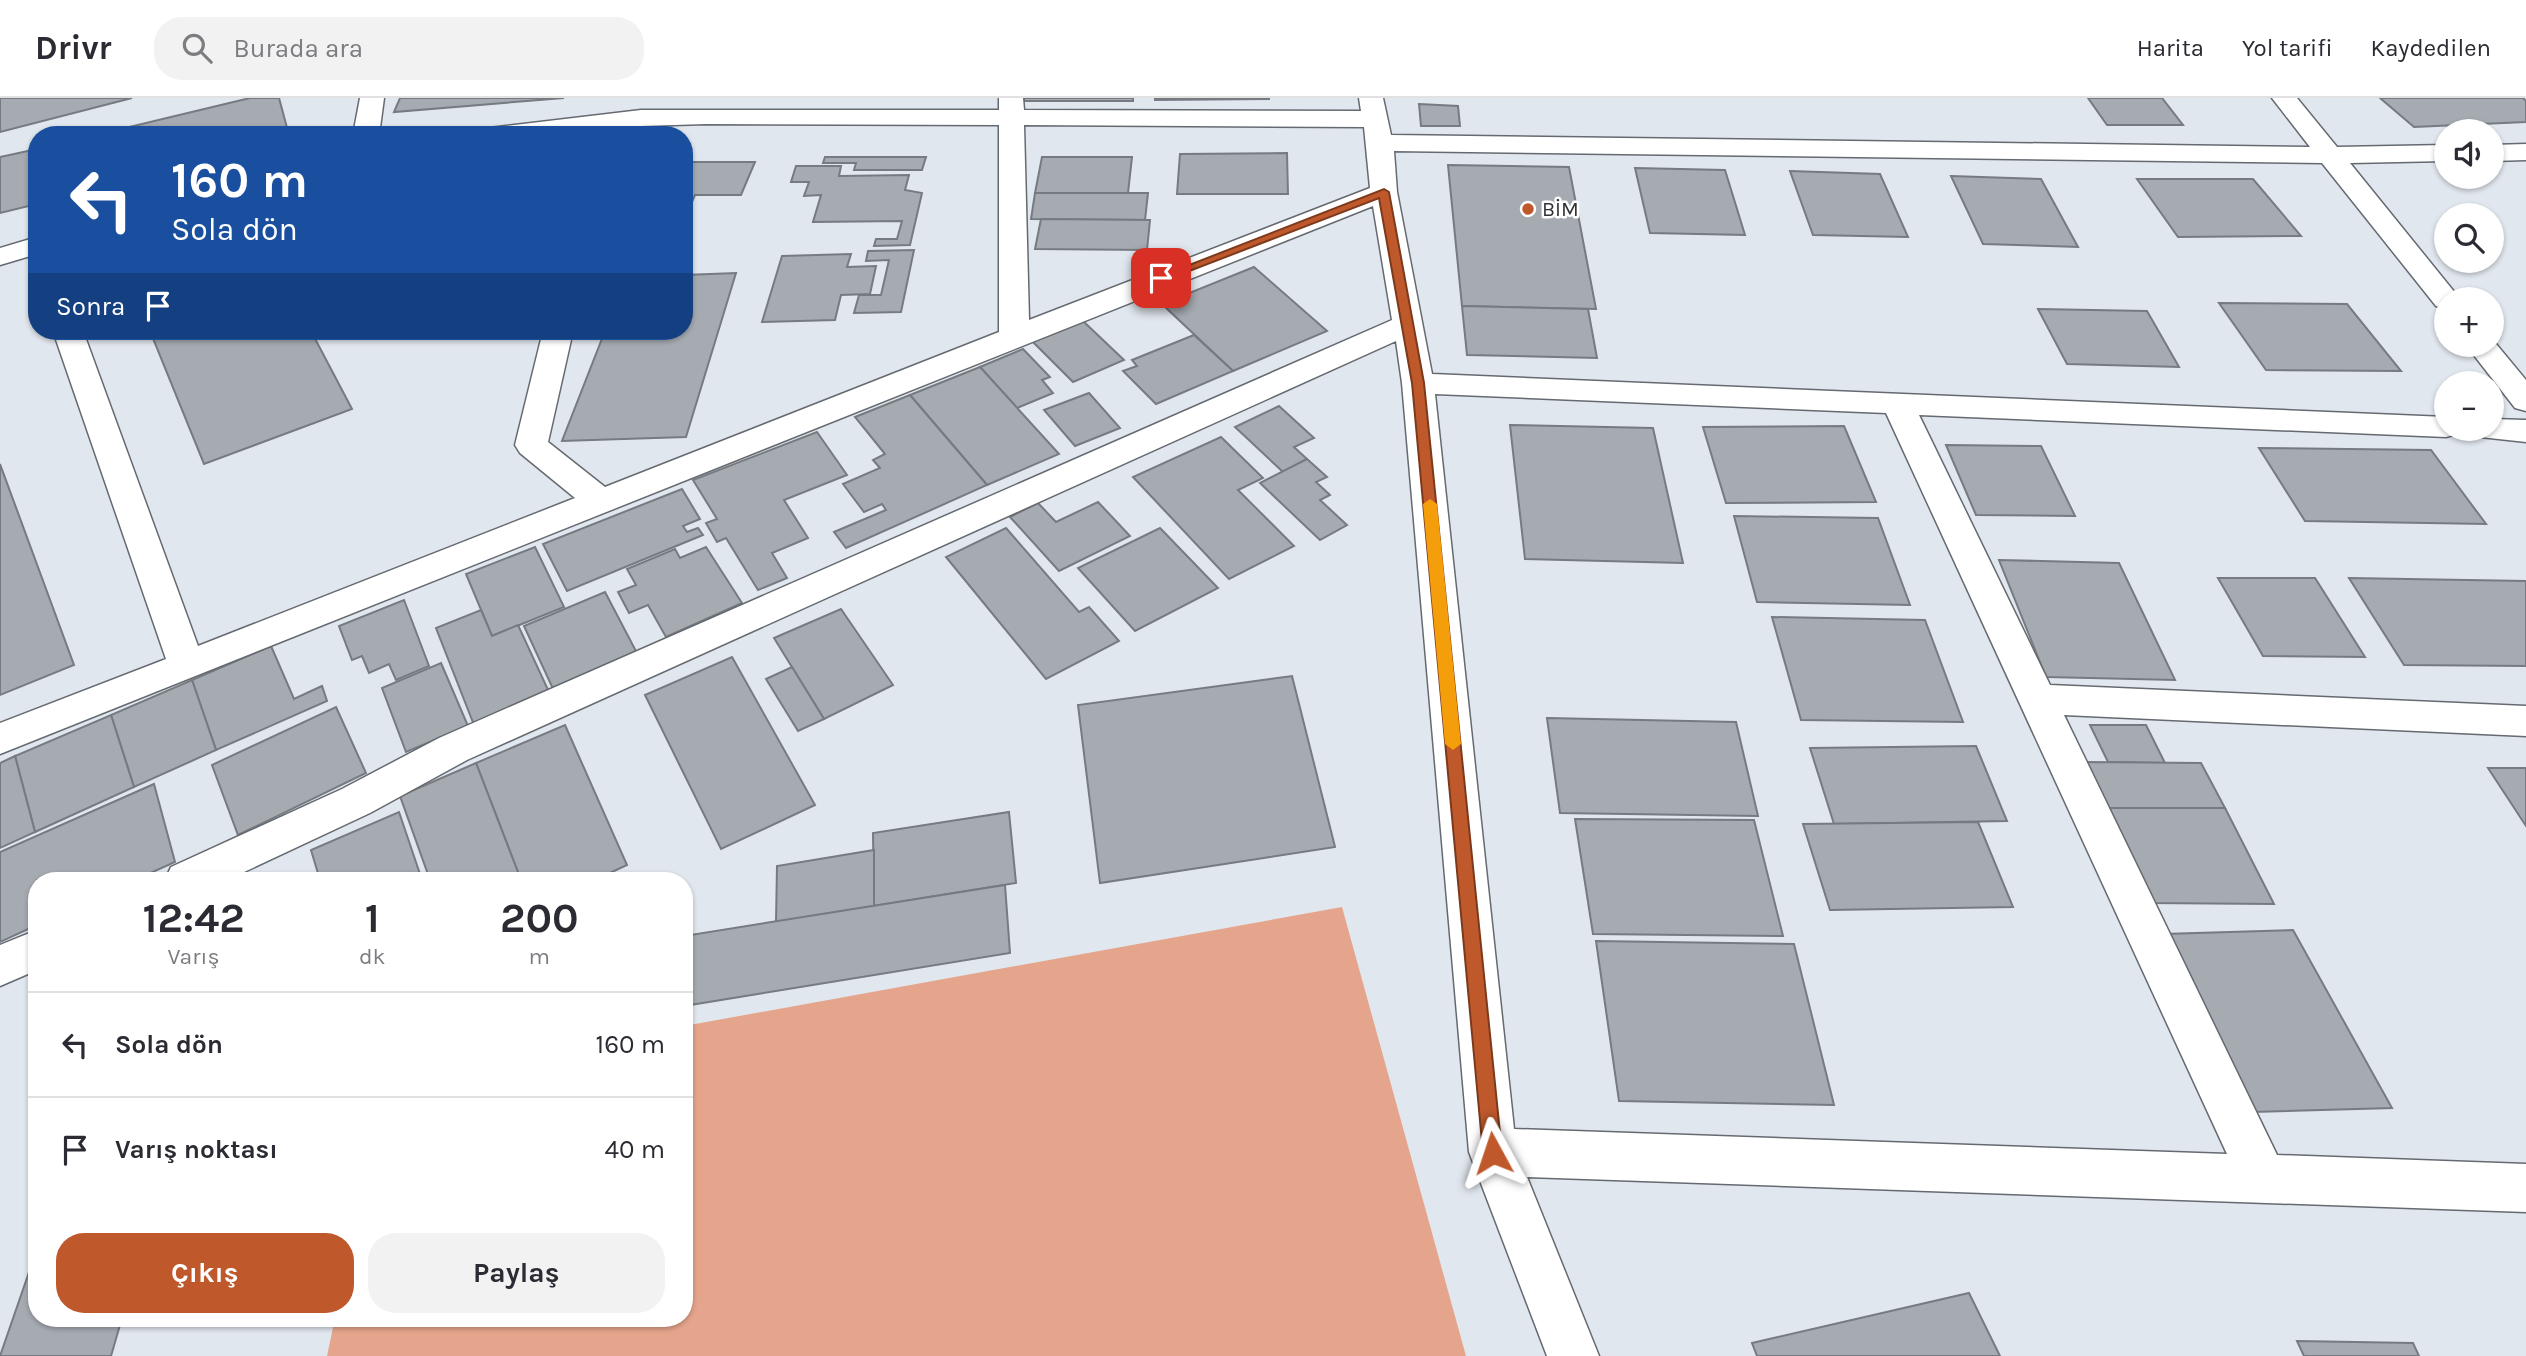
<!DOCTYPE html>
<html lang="tr">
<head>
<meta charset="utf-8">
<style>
  body { margin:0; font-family:Karla,sans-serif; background:#f2f2f3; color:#2b2b33; height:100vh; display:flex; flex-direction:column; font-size:26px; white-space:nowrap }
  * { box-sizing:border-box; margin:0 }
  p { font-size:23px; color:#7c7c81 }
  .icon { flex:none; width:38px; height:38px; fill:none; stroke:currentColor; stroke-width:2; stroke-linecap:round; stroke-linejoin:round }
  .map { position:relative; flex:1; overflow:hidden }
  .drawer { position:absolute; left:28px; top:774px; width:665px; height:455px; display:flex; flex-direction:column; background:#fff; border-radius:28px; box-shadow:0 2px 5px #0004 }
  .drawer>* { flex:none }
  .hud { position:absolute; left:28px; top:28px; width:665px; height:214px; border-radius:28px; box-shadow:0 2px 5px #0004; background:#1a4fa0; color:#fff; overflow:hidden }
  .controls { position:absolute; left:2434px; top:21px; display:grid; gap:14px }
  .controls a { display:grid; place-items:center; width:70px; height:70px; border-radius:50%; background:#fff; box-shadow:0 2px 5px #0004; font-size:35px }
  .pin { position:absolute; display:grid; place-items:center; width:60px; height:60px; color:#fff; margin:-30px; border-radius:14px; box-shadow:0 4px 10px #0006 }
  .me { position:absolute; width:77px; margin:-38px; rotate:355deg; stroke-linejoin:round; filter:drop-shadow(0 0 5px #0008) }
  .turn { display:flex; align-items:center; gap:24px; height:147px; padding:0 28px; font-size:32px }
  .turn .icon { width:91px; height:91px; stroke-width:2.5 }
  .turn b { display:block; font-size:49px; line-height:60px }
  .then { display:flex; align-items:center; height:66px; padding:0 28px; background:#0003; gap:14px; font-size:26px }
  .eta { display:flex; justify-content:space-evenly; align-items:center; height:119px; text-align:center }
  .eta b { font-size:42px; font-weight:700; line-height:49px }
  .button { display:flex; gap:14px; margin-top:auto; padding:14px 28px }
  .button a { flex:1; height:80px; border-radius:28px; background:#bf592c; color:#fff; font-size:28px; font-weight:700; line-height:80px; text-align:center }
  .button a+a { background:#f2f2f3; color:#2b2b33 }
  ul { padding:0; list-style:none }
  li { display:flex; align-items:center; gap:21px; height:105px; padding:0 28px; border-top:2px solid #e1e1e2 }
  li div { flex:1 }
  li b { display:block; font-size:26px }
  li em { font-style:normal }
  header { display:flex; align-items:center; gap:42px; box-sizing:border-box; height:98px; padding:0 35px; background:#fff; border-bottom:2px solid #e1e1e2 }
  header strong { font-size:33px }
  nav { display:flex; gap:38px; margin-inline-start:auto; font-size:24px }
  .search { width:490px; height:63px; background:#f2f2f3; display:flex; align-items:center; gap:18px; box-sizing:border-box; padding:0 24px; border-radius:28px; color:#7c7c81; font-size:26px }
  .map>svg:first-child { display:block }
  .green { fill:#e5a58c }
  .building { fill:#a6abb2; stroke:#767b81; stroke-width:2 }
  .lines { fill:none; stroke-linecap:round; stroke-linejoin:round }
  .minor-casing { stroke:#656a70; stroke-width:3 }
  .minor { fill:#fff; fill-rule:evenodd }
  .route { fill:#bf592c; stroke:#7c3a1d; stroke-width:2 }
  .slow { fill:#f59e0b }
  .poi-dot { fill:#bf592c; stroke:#fff; stroke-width:2.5 }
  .labels { text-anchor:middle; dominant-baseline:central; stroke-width:5; stroke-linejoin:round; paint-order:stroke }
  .far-poi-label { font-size:21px; fill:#2f3234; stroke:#fff; text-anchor:start }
</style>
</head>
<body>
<header>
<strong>Drivr</strong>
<div class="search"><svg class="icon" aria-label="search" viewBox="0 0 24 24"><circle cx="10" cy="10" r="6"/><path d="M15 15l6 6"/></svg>Burada ara</div>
<nav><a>Harita</a><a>Yol tarifi</a><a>Kaydedilen</a></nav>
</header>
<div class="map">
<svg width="2526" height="1258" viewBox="0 0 2526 1258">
  <rect width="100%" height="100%" fill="#e1e7ee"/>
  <path class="green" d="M1342,809L1466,1258H327L335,1220H684V928Z"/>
  <g class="building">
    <path d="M0,0H132L0,34Z"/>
    <path d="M250,0H279L289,37H96Z"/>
    <path d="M400,0H564L394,14Z"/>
    <rect x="1024" y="0" width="109" height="3"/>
    <path d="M1155,0H1269V1L1155,2Z"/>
    <path d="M2088,0H2162L2183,27H2107Z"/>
    <path d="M2380,0H2523L2526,3V24L2414,29Z"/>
    <path d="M1419,6L1458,8L1460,28H1421Z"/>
    <path d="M37,51V106L0,115V59Z"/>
    <path d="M1287,55L1288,96H1177L1180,56Z"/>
    <path d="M825,59H926L922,72H854L856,65H823Z"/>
    <path d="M1042,59H1132L1128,95H1035Z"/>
    <path d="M684,64H755L741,97H695L684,122Z"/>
    <path d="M1448,67L1569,69L1596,211L1462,208Z"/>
    <path d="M796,68H841L839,78L909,77L905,92L922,95L910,147L874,148L876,141H897L902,123L813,124L821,97L804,98L809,84H791Z"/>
    <path d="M1635,70L1725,72L1745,137L1650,135Z"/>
    <path d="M1790,73L1880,76L1908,139L1813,137Z"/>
    <path d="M1951,78L2041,81L2078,149L1983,146Z"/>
    <path d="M2137,81H2253L2301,138L2178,139Z"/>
    <path d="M1035,95H1148L1145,122L1031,121Z"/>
    <path d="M1041,121L1150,122L1147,152L1035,151Z"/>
    <path d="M914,152L901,214L854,215L859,197H881L889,162L866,163L868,153Z"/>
    <path d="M851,156L847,169L876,168L870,196L841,197L835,222L762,224L782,158Z"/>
    <path d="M1254,169L1327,233L1233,273L1162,206Z"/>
    <path d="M736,175L686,339L562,343L605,233H684V177Z"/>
    <path d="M2219,205L2347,206L2401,273L2266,272Z"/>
    <path d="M1462,208L1588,211L1597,260L1467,257Z"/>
    <path d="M2038,211L2147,213L2179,269L2067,266Z"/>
    <path d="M1083,223L1124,262L1073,284L1032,243Z"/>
    <path d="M150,233H311L352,311L204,366Z"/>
    <path d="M1194,237L1233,273L1156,306L1123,273L1137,268L1132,262Z"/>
    <path d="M1023,251L1050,279L1042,282L1053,295L1017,310L980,269Z"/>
    <path d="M980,269L1059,356L987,387L910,297Z"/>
    <path d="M1089,295L1120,330L1075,348L1044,312Z"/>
    <path d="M910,297L987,387L846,450L834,434L886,412L882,406L864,414L843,386L880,370L873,362L885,356L855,319Z"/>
    <path d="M1279,308L1314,340L1294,349L1307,361L1283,374L1235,329Z"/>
    <path d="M1510,327L1653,330L1683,465L1525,461Z"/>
    <path d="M1844,328L1876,404L1726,405L1703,329Z"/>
    <path d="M817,334L847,377L784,402L808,440L772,455L787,480L758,492L726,440L717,444L706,425L717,421L693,382Z"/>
    <path d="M1221,339L1263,380L1238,392L1294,448L1229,481L1133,379Z"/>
    <path d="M1946,347L2041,348L2075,418L1976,417Z"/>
    <path d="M2259,350L2431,352L2486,426L2305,423Z"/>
    <path d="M1307,361L1327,379L1316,384L1330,397L1320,402L1347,427L1320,442L1260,385Z"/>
    <path d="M0,366L74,567L0,597Z"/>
    <path d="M682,391L700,421L683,428L687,434L698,430L703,437L567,493L543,446Z"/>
    <path d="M1098,404L1130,438L1059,473L1010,419L1038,405L1056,424Z"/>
    <path d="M1734,418L1878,420L1910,507L1757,504Z"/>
    <path d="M1006,430L1079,514L1089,509L1119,543L1046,581L946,459Z"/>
    <path d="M1160,430L1218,490L1135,533L1078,470Z"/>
    <path d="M535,449L564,509L492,538L466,476Z"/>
    <path d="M706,449L742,505L666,539L648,507L629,515L618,494L636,487L627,471L675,451L680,460Z"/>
    <path d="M1999,462L2119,465L2175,582L2046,579Z"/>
    <path d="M2218,480H2315L2365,559L2263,558Z"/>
    <path d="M2349,480L2526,483V568L2404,567Z"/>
    <path d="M605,494L638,557L554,593L524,528Z"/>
    <path d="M404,502L429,568L396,582L389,566L369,575L362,558L352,562L339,528Z"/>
    <path d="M841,511L893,587L824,621L774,540Z"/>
    <path d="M481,512L492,538L518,527L549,594L474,627L436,530Z"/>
    <path d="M1772,519L1925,522L1963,624L1801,622Z"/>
    <path d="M271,548L294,601L322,588L327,603L216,652L192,582Z"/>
    <path d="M732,559L815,707L721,751L645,597Z"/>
    <path d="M441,565L468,628L406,654L382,590Z"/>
    <path d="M792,569L824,621L798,633L766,581Z"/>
    <path d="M1292,578L1335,749L1100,785L1078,607Z"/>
    <path d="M192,582L216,652L134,689L111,617Z"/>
    <path d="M336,609L366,675L238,737L212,667Z"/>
    <path d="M111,617L134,689L35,734L15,658Z"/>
    <path d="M1547,620L1736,624L1758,718L1560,715Z"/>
    <path d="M565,627L627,767L595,782H521L476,665Z"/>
    <path d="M2090,627H2146L2165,665L2108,664Z"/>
    <path d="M1976,648L2007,723L1834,726L1810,650Z"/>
    <path d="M15,658L35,734L0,750V665Z"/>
    <path d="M2084,664L2201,665L2225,710H2104Z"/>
    <path d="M476,665L521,782H430L400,698Z"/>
    <path d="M2488,670H2526V728Z"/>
    <path d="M154,686L175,764L135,782H37V827L0,844V754Z"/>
    <path d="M2104,710H2225L2274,806L2147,805Z"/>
    <path d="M399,714L422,782H320L311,752Z"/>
    <path d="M1009,714L1016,785L874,808L873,735Z"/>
    <path d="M1575,721L1754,722L1783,838L1593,836Z"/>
    <path d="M1978,724L2013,809L1830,812L1803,726Z"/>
    <path d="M874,752V808L776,824L777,768Z"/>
    <path d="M1005,787L1010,855L684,908V838Z"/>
    <path d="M2293,832L2392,1010L2252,1014L2164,836Z"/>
    <path d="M1596,843L1794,846L1834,1007L1619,1003Z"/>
    <path d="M37,1151V1220H122L111,1258H0Z"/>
    <path d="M1969,1195L2000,1258H1757L1752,1245Z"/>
    <path d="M2297,1243L2413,1245L2419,1258H2304Z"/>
  </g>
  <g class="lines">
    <defs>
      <g id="minor">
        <path d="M360,0H384L379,37H353Z"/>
        <path d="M999,0H1023L1024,12L1361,13L1359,0H1383L1391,37L2310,49L2272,0H2297L2337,49L2446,47V63L2350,65L2460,201H2446V211L2436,208L2322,65L1394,53L1397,94L1432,276L2446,319V331H2461L2457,336L2446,339L1919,317L2050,587L2526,608V638L2064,617L2277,1057L2526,1066V1114L1527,1079L1599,1258H1547L1469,1054L1402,285L1396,243L467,662L370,715L227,782H165L171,769L342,691L439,640L1392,222L1373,108L0,656V625L166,561L53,233H83L198,548L575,400L520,355L515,347L543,233H573L548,344L605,389L999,234V27L706,26L641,28L555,37H468L472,32L641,12H999ZM1024,27L1364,29L1370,90L1029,222ZM1435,296L1886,315L2227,1056L1514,1031Z"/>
        <path d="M2526,46V62L2492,63V47Z"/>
        <path d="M37,139V156L0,167V150Z"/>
        <path d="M2492,241L2526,282V313L2515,310L2466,247H2492Z"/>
        <path d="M2492,321L2526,322V344L2471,338L2466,331H2492Z"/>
        <path d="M37,832V872L0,888V847Z"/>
      </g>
    </defs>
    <use href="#minor" class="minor-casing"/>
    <use href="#minor" class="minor"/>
  </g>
  <path class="route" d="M1384,91L1389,94L1424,285L1502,1055L1500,1061L1493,1064L1486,1061L1483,1055L1412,285L1379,100L1166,182L1156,180Z"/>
  <path class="slow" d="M1430,401L1437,406L1461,646L1453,652L1445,646L1423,406Z"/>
  <circle class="poi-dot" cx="1528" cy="111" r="7"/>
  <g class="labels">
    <g class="far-poi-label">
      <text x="1542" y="111">BİM</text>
    </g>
  </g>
</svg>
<div class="controls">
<a><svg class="icon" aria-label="sound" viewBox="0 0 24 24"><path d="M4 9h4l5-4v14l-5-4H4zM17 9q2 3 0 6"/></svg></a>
<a><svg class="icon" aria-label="search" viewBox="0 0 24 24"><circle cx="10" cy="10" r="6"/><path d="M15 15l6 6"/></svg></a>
<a>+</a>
<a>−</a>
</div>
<div class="pin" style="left:1161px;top:180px;background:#d93025"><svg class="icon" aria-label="arrive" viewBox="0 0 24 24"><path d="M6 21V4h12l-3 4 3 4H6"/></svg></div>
<svg class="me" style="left:1493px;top:1055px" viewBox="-20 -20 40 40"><path d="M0-17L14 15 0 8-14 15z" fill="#bf592c" stroke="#fff" stroke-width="4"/></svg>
<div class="hud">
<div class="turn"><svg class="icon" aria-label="left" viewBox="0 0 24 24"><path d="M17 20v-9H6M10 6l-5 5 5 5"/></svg><div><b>160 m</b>Sola dön</div></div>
<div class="then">Sonra<svg class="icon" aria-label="arrive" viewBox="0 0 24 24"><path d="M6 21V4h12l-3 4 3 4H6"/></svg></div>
</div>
<section class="drawer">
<div class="eta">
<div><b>12:42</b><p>Varış</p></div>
<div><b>1</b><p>dk</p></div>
<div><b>200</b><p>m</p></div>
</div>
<ul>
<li><svg class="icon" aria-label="left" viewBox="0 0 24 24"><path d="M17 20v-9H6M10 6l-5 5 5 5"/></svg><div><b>Sola dön</b></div><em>160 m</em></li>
<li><svg class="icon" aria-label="arrive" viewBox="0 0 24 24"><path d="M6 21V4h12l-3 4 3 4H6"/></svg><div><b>Varış noktası</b></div><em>40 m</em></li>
</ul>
<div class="button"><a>Çıkış</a><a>Paylaş</a></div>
</section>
</div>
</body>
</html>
